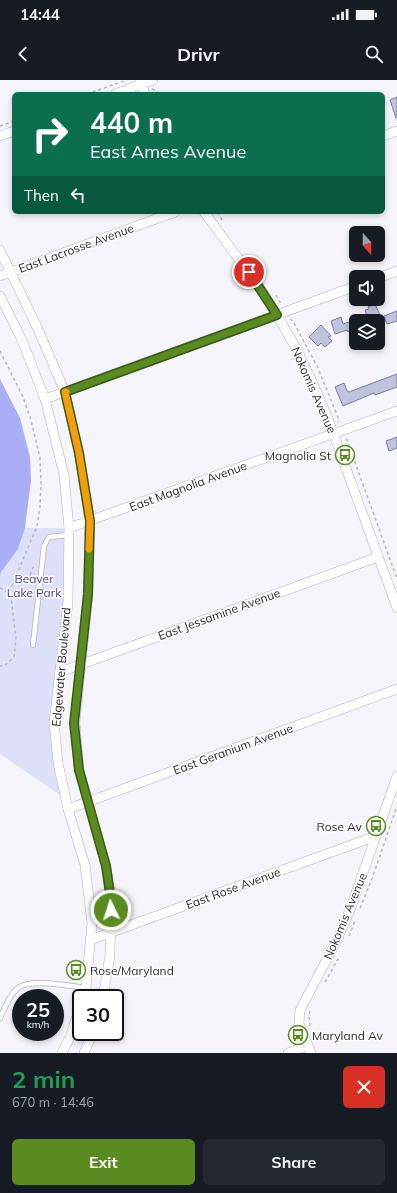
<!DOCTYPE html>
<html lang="en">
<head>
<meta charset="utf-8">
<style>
  body { margin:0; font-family:Mulish,sans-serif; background:#242831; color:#f1f3f6; height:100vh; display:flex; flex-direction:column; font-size:15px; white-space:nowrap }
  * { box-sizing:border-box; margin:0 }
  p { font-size:13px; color:#9ea1a6 }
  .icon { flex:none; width:22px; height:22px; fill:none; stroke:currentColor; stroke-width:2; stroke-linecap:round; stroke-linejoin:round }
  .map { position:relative; height:973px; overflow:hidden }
  .side { display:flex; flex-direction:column; background:#171b24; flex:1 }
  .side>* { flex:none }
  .hud { position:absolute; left:12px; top:12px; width:373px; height:122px; border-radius:6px; box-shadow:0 2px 6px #0003; background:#0b6e4f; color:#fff; overflow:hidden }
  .needle { width:26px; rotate:160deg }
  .controls { position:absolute; left:349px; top:146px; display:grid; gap:8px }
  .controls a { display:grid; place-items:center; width:36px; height:36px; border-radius:6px; background:#171b24; box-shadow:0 2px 6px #0003; font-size:20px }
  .speed { position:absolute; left:12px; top:909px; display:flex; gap:8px; font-size:20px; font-weight:700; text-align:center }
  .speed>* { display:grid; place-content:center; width:52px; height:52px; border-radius:50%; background:#171b24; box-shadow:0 2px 6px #0003; line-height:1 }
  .speed small { font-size:10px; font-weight:400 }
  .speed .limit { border:2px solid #111; border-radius:6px; background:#fff; color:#111 }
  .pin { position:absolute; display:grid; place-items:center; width:34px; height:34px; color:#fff; margin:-17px; border:2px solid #fff; border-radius:50%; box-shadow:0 1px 4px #0007 }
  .me { position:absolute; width:44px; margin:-22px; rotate:356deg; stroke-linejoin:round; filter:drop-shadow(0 0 3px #0008) }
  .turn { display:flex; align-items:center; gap:14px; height:84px; padding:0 12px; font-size:18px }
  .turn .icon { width:52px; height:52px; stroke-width:2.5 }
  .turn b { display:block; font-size:28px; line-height:34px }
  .then { display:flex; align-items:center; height:38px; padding:0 12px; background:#0003; gap:8px; font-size:15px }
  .round { display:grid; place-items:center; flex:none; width:42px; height:42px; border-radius:6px; background:#242831 }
  .headline { display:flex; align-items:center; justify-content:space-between; height:68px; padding:0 12px }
  h1 { font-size:24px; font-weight:700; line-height:30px; color:#1e9e55 }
  .action { display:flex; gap:8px; margin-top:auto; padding:8px 12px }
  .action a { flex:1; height:46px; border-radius:6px; background:#598b21; color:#fff; font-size:16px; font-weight:700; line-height:46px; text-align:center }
  .action a+a { background:#242831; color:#f1f3f6 }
  .status { display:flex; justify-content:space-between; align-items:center; height:28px; padding:0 20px; background:#171b24; direction:ltr }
  .status svg { height:11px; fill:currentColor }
  header { display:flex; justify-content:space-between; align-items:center; height:52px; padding:0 12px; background:#171b24; font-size:18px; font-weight:700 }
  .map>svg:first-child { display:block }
  .green { fill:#dee0f9 }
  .water { fill:#abaef7 }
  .building { fill:#c1c3de; stroke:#7b7d96 }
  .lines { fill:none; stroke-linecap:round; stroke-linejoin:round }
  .lane-casing { stroke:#afb1cc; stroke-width:6 }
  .street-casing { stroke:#afb1cc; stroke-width:10 }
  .path { stroke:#b6b6be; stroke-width:1.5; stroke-dasharray:3 3; stroke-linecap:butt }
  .lane { stroke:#fff; stroke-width:4.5 }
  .street { stroke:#fff; stroke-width:9 }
  .route-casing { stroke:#3a5a15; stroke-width:10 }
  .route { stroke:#598b21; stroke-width:7 }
  .slow { stroke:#f59e0b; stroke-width:7 }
  .labels { text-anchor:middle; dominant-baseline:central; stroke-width:3; stroke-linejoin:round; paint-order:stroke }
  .street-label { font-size:12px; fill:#2a2a35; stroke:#fff }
  .poi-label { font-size:12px; fill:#2a2a35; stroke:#fff; text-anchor:end }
  .park-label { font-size:12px; fill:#453ba1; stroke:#fff }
</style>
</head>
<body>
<div class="status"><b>14:44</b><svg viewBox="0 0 49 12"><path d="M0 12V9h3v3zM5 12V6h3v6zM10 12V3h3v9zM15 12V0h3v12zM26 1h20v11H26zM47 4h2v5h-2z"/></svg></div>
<header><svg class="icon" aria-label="back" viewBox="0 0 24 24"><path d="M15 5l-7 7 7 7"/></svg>Drivr<svg class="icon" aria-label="search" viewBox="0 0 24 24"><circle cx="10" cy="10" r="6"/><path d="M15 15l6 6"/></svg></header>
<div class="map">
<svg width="397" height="973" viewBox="0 0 397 973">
  <rect width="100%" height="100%" fill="#f4f4fa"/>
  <path class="green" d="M25,448H69L54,642L60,715L0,674V496L1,492L18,469Z"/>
  <path class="water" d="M0,299L20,338L30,377L31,400L25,448L18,469L1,492L0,496Z"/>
  <g class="building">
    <path d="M397,17V38H396L390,20Z"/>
    <path d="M375,224L380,235L368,240L365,230L369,229L368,227Z"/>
    <path d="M397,231V241L387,244L384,236Z"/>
    <path d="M341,237L343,244L352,241L355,250L348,252L347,250L335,254L331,241Z"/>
    <path d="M321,245L331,256L328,257L332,261L325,267L321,263L318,266L309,257Z"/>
    <path d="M397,294V307L375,315L374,313L343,326L335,307L344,303L347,311L349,312Z"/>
    <path d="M397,357V368L389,371L386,361Z"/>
  </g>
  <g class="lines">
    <defs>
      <g id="lane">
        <path d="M33,565L44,466L49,457L69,455"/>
        <path d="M0,938C5,928 9,915 18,908C32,898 69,906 86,908"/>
      </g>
      <g id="street">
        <path d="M140,0L145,14"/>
        <path d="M115,14L153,0"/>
        <path d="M0,56L14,51"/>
        <path d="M383,56L397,51"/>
        <path d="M204,132L263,212L296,268L311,299L327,336L397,528"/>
        <path d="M0,170L37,247L65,312L79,373L90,441L88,514L75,643L79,690L106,786L111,820L110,875L103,918"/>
        <path d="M0,196L175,132"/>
        <path d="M378,198L397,191"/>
        <path d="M0,216L22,260L45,319L64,395L69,448L68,522L54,642L58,683L68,729L85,785L92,843L86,908L83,918"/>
        <path d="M45,319L356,206"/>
        <path d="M69,448L397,331"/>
        <path d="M60,592L378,477"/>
        <path d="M68,729L397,609"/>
        <path d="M90,860L376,756"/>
        <path d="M62,973L71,955L81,923"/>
        <path d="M84,973L93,952"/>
        <path d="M288,973L307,966"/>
        <path d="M311,973L299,944L300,930L336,862L350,830L397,696"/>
      </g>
    </defs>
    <use href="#lane" class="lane-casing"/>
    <use href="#street" class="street-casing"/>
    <g class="path">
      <path d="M152,9L157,11V14"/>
      <path d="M87,14L127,0"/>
      <path d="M0,46L14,41"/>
      <path d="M218,132L223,142"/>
      <path d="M276,215L281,224"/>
      <path d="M290,239L293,241L318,288L339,340L338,342"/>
      <path d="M0,271L23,317L31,340L40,378L41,403L40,427L37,446L9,513L11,517L16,559L14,577L4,586H0"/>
      <path d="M346,359L347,360L397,499"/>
      <path d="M15,498L22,500L28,499C31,495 31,489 35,485"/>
      <path d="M0,508L9,513"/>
      <path d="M360,828L373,796L397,726"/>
      <path d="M349,856L355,841"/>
      <path d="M325,902L338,879"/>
      <path d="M310,946L309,936L310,930"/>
    </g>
    <use href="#lane" class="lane"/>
    <use href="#street" class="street"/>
  </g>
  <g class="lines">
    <defs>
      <path id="route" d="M111,830V820L106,786L79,690L74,643L88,514L90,441L79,373L65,312L277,235L249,192"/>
    </defs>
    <use href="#route" class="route-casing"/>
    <use href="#route" class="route"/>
    <path class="slow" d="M66,312H65L79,373L90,441L89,469"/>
  </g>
  <defs>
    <symbol id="bus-ring" viewBox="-11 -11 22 22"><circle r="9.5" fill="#fff" stroke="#598b21" stroke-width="1.5"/><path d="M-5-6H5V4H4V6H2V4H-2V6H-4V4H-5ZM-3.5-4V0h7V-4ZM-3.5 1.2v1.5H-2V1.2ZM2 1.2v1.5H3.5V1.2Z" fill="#598b21"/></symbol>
  </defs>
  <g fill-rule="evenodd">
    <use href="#bus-ring" x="334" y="364" width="22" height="22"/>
    <use href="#bus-ring" x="365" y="735" width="22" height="22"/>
    <use href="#bus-ring" x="65" y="879" width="22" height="22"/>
    <use href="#bus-ring" x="287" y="944" width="22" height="22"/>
  </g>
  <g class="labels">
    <g class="street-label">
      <text transform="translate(76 168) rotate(-20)">East Lacrosse Avenue</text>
      <text transform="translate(314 310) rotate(66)">Nokomis Avenue</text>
      <text transform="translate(188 406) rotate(-20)">East Magnolia Avenue</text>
      <text transform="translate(219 534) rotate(-20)">East Jessamine Avenue</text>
      <text transform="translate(61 587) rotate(-85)">Edgewater Boulevard</text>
      <text transform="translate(233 669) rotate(-20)">East Geranium Avenue</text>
      <text transform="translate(233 808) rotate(-20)">East Rose Avenue</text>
      <text transform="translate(345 836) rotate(-67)">Nokomis Avenue</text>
    </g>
    <g class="poi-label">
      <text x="331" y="375">Magnolia St</text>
      <text x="362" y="746">Rose Av</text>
      <text x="90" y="890" text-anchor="start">Rose/Maryland</text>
      <text x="312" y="955" text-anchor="start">Maryland Av</text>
    </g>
    <g class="park-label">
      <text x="34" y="498">Beaver<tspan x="34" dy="14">Lake Park</tspan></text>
    </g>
  </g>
</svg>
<div class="controls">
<a><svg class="needle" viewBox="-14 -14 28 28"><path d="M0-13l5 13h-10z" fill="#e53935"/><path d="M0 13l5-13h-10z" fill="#9ea1a6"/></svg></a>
<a><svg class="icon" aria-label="sound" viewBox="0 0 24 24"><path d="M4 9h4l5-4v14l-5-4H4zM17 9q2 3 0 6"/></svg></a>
<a><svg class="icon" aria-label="layers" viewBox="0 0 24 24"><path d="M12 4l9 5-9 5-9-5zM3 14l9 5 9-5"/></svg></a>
</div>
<div class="speed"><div>25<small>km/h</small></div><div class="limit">30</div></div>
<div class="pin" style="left:249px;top:192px;background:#d93025"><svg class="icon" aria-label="arrive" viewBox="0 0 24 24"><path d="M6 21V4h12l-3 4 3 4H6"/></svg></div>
<svg class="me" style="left:111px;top:830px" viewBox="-20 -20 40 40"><circle r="17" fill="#598b21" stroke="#fff" stroke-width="3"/><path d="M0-11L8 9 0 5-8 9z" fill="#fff"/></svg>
<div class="hud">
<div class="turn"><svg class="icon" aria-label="right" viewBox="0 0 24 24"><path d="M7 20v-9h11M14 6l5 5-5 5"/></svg><div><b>440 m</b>East Ames Avenue</div></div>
<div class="then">Then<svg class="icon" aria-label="left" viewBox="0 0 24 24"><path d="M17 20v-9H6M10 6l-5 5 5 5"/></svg></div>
</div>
</div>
<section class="side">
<div class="headline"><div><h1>2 min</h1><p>670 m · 14:46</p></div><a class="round" style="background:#d93025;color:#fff"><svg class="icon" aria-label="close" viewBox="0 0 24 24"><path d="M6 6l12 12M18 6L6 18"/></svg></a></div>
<div class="action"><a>Exit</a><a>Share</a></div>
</section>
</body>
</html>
